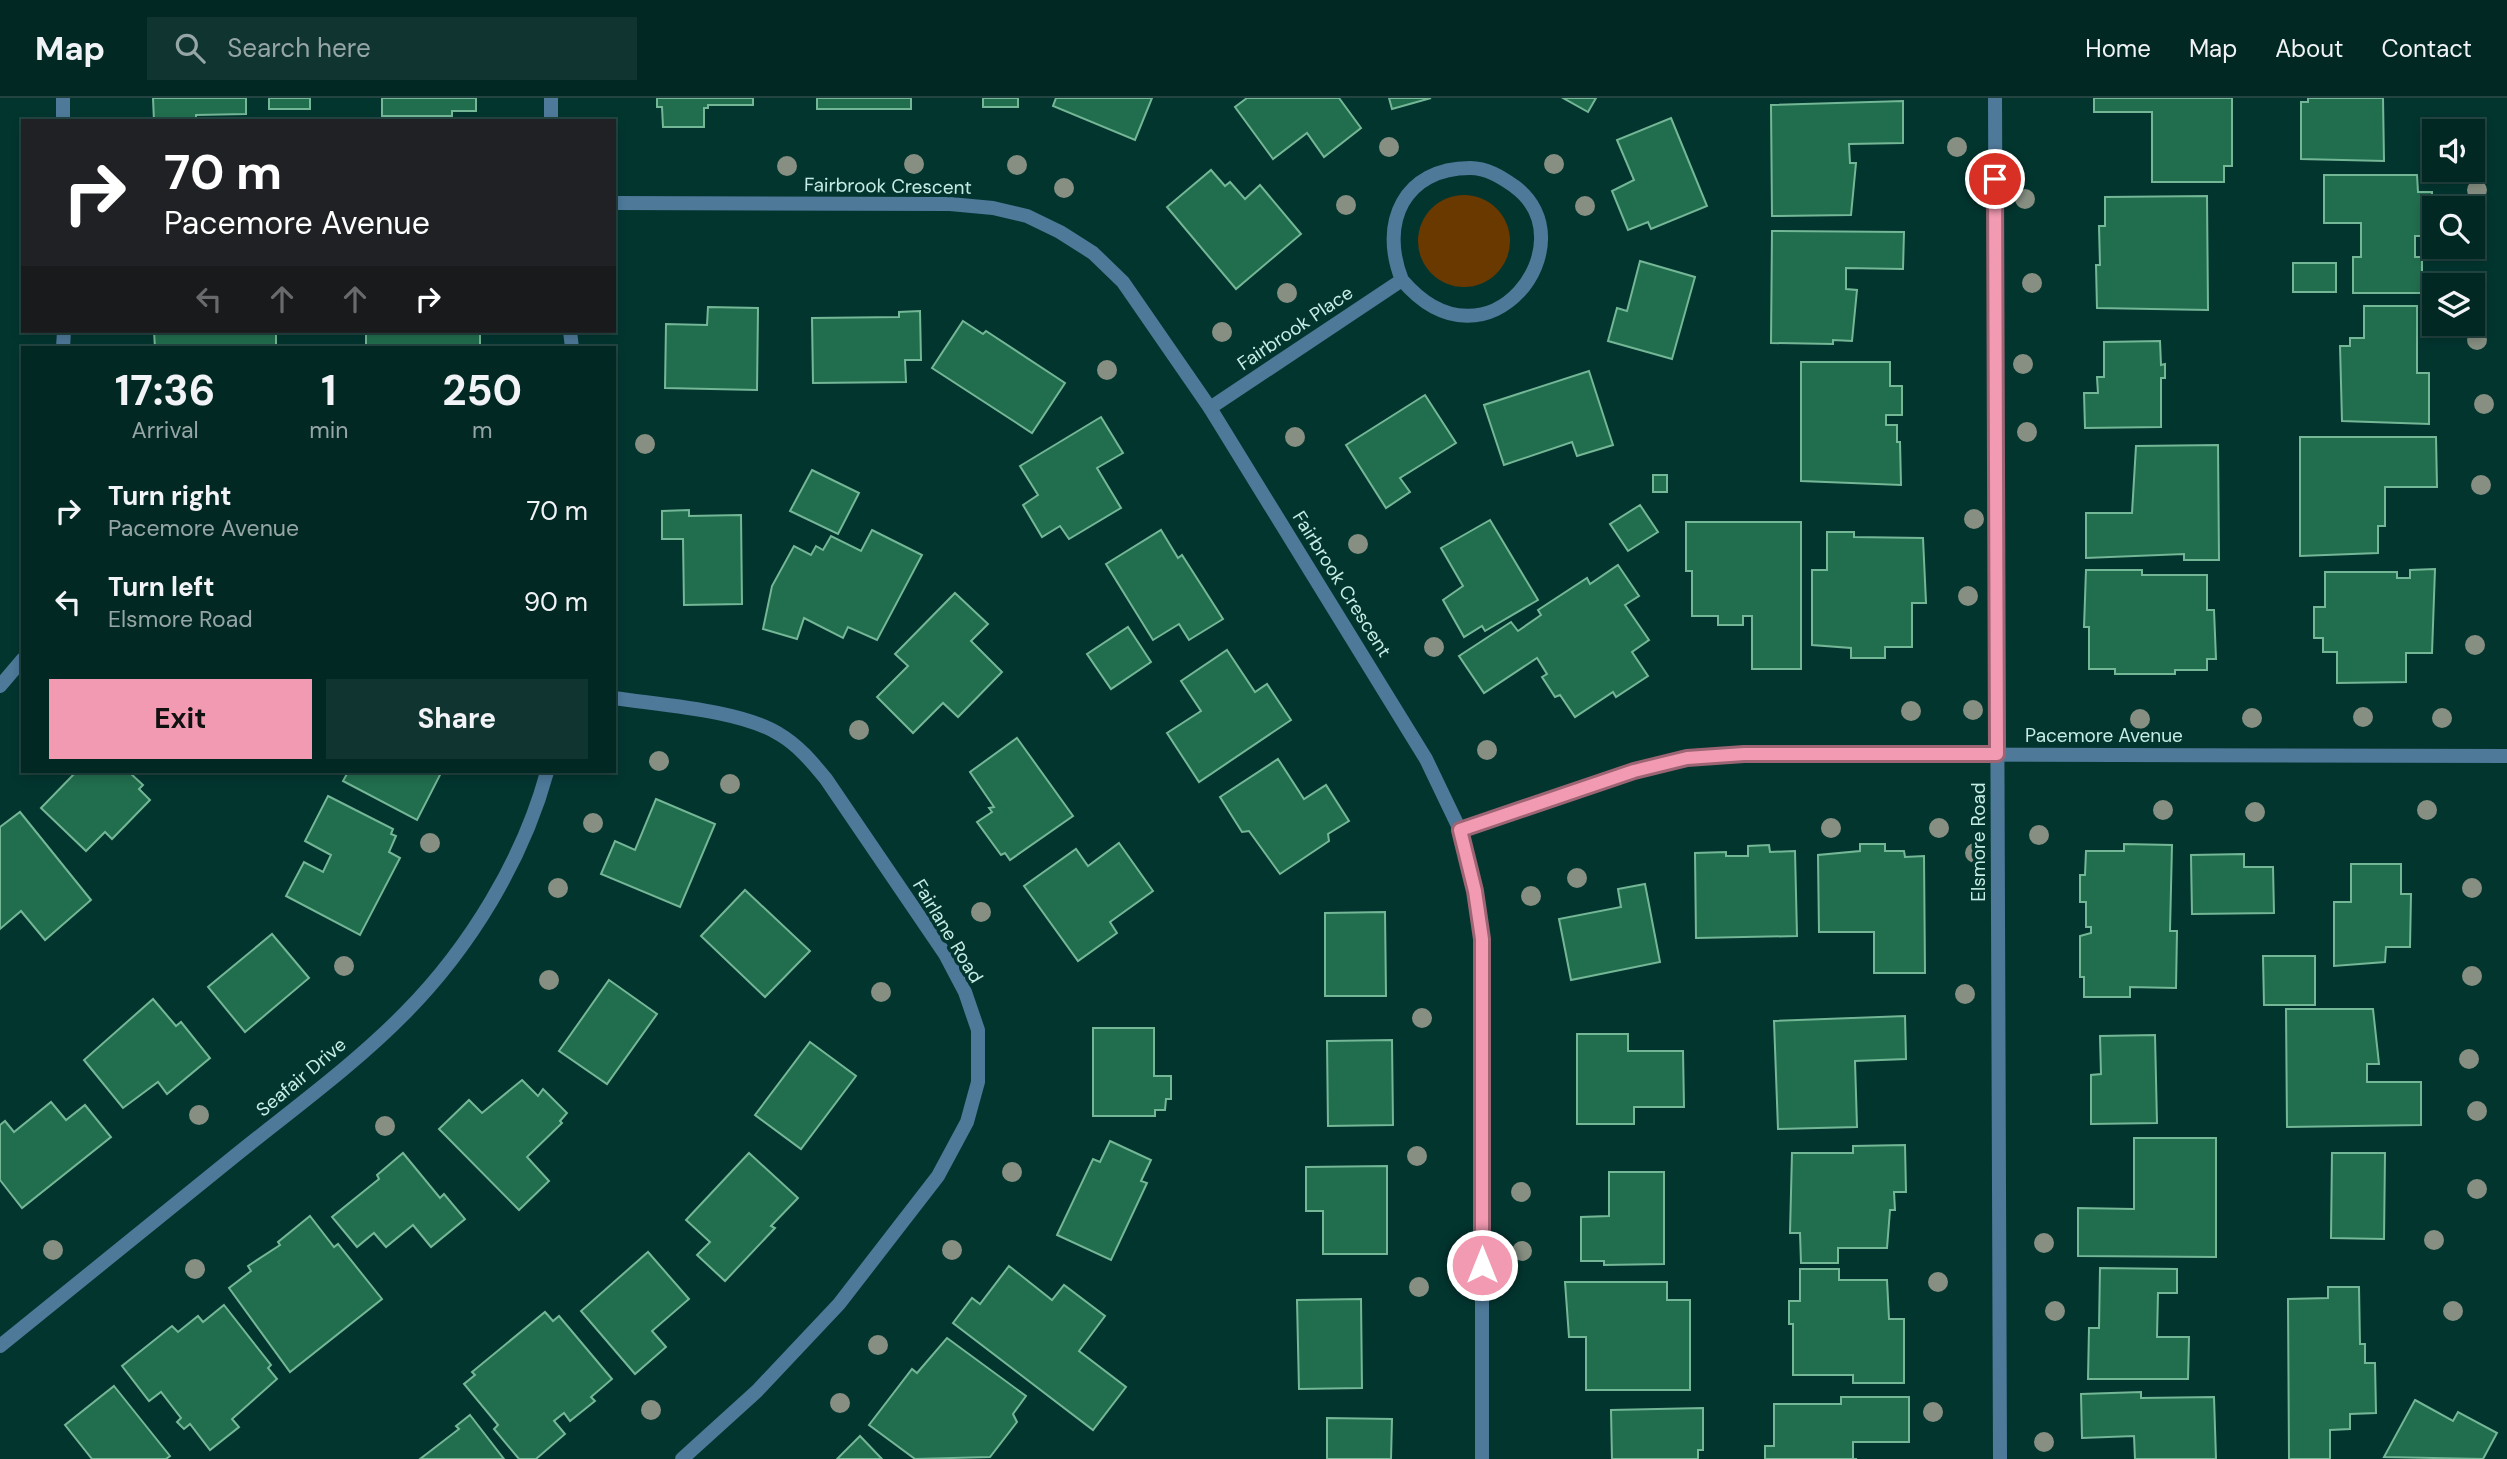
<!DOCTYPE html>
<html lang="en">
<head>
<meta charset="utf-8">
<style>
  body { margin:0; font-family:"DM Sans",sans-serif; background:#103430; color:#f1f3f6; height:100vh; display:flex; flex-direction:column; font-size:26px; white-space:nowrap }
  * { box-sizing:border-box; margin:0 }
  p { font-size:23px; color:#96a6a6 }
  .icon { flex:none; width:38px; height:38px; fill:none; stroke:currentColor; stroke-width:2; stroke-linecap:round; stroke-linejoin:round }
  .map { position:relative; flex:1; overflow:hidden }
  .side { position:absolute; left:21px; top:248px; width:595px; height:427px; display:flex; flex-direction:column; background:#022823; border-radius:0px; box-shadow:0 4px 10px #0003,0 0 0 2px #234441 }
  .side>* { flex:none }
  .top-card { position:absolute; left:21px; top:21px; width:595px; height:214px; border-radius:0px; box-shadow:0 4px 10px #0003,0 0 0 2px #234441; background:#202124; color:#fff; overflow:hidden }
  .tools { position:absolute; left:2422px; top:21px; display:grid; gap:14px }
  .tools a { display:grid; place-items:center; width:63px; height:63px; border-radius:0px; background:#022823; box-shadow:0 4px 10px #0003,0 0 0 2px #234441; font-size:35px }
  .pin { position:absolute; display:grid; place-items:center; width:60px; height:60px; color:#fff; margin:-30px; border:4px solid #fff; border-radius:50%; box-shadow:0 2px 7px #0007 }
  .me { position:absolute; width:77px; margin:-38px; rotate:0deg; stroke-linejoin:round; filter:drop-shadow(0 0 5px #0008) }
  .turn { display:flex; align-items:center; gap:24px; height:147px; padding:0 28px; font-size:32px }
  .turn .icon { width:91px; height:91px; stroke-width:2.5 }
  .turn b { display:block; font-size:49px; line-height:60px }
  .lanes { display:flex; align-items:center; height:66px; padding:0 28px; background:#0003; justify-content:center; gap:35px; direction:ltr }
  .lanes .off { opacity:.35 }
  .eta { display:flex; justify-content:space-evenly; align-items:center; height:119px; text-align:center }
  .eta b { font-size:42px; font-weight:700; line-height:49px }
  .action { display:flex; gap:14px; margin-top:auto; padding:14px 28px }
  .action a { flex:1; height:80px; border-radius:0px; background:#f19ab2; color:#111; font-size:28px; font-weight:700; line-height:80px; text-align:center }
  .action a+a { background:#103430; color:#f1f3f6 }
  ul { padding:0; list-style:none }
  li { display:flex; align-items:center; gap:21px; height:91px; padding:0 28px }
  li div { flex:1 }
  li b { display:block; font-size:26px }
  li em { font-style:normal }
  header { display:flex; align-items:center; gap:42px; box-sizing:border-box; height:98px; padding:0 35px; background:#022823; border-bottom:2px solid #234441 }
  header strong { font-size:33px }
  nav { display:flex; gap:38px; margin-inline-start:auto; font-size:24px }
  .search { width:490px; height:63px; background:#103430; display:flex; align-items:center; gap:18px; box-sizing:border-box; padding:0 24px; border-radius:0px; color:#96a6a6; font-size:26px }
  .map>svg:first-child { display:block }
  .green { fill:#6a3900 }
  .building { fill:#216e4e; stroke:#74b796; stroke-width:2 }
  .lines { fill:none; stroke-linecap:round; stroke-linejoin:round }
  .minor { stroke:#4e7999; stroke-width:14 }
  .tertiary { stroke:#4e7999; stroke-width:14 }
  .tree { fill:#868f82 }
  .route-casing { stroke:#9d6474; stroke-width:18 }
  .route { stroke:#f19ab2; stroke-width:12 }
  .labels { text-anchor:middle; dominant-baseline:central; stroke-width:7; stroke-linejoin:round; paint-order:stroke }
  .street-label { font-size:19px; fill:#c6ede5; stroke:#03352f }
</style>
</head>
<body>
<header>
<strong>Map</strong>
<div class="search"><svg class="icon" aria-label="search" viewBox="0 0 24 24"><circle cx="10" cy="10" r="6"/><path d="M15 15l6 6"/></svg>Search here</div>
<nav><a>Home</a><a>Map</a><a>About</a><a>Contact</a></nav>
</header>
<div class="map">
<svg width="2507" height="1361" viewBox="0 0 2507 1361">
  <rect width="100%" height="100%" fill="#03352f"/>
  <circle class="green" cx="1464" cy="143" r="46"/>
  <g class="building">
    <path d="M153,0H246V16L196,17V23H154Z"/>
    <rect x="269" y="0" width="41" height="11"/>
    <path d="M382,0H476V13H452V18H382Z"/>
    <path d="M657,0H753V7H708V10H704V29H663L662,9H657Z"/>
    <rect x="817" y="0" width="94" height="11"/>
    <rect x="983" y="0" width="35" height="9"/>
    <path d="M1056,0H1152L1135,42L1053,8Z"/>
    <path d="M1247,0H1339L1361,30L1324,59L1307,35L1273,61L1235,9Z"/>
    <path d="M1389,0H1431L1392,11Z"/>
    <path d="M1563,0H1596L1588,14Z"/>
    <path d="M2094,0H2232V68H2224V84H2152V14H2094Z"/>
    <path d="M2308,0H2383L2384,63L2301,61V4H2308Z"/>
    <path d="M1903,3V45L1849,46L1850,65H1856L1851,117L1772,118L1771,7Z"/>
    <path d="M1671,20L1707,108L1651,131L1648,124L1628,132L1612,93L1634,82L1617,42Z"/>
    <path d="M1211,72L1225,88L1230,84L1245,101L1260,87L1301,136L1236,191L1167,109Z"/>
    <path d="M2324,77H2417L2418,94H2432V138H2415V159H2422V195H2353V159H2361V125H2324Z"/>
    <path d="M2207,98L2208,212L2097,210L2096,167H2100L2099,128H2105V99Z"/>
    <path d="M1772,133L1904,134L1903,171L1846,170V191L1857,192L1852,243L1833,242V246L1771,245Z"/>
    <path d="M1640,163L1695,179L1672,261L1608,243L1617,210L1627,213Z"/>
    <rect x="2293" y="165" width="43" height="29"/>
    <path d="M2364,208H2417V275H2429V326L2342,323L2340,248H2350V240H2364Z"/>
    <path d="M708,209L758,210L757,292L665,290L666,226L707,227Z"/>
    <path d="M920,213L921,262H905L906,284L813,285L812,220L899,219V214Z"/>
    <path d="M963,223L983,236L986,233L1065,285L1032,335L932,270Z"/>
    <path d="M154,233H276V250H155Z"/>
    <rect x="366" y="233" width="114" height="17"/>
    <path d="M2160,243L2161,267L2165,266V280H2161V329L2085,330L2084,295H2098L2097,279H2104V244Z"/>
    <path d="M1801,264H1890V288H1902V317H1886V327H1897V344H1900L1901,387L1801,383Z"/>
    <path d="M1589,273L1613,347L1577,358L1572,344L1504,367L1484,307Z"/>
    <path d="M1425,297L1456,345L1400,380L1410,394L1386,410L1346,347Z"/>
    <path d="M1101,319L1123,355L1097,370L1121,410L1069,441L1060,428L1042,439L1023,407L1038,397L1020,368Z"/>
    <path d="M2300,339H2436L2437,389H2385V428H2378V455L2300,458Z"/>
    <path d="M2218,347L2219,462H2184V456L2086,460V415H2132L2136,348Z"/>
    <path d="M812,372L859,395L838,436L790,413Z"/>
    <rect x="1653" y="377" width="14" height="17"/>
    <path d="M1640,407L1658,434L1628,453L1610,426Z"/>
    <path d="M689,412V418L741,417L742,506L684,507L683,441H662V413Z"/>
    <path d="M1490,422L1538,502L1485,533L1482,528L1464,539L1443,502L1463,488L1441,450Z"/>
    <path d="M1686,424H1801V571H1752V518H1743V527H1718V518H1692V473H1686Z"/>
    <path d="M872,432L922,457L877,542L848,529L843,540L804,520L797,541L763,531L772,488L794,448L811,457L816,448L823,452L831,438L861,453Z"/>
    <path d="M1161,432L1178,460L1182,457L1223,521L1189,542L1179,526L1153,542L1106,466Z"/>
    <path d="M1827,434H1854V439L1923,440L1926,505H1912V549H1885V560H1851V550L1812,547V472H1827Z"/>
    <path d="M1618,467L1639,498L1625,507L1649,542L1632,554L1648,578L1616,599L1613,594L1575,619L1560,597L1555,599L1542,579L1547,576L1537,560L1484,595L1459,558L1511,524L1518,533L1541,517L1538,512L1587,480L1590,486Z"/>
    <path d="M2435,471L2432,555H2406V584L2337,585V554H2323V540H2314V509H2325V474H2397V480H2410V472Z"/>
    <path d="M2086,472H2142V477H2207V512H2214L2216,561H2207V572H2175V576H2115V571H2089V529H2084Z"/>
    <path d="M955,495L988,526L971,543L1002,574L958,619L943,605L913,635L877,599L908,568L895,556Z"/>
    <path d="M1128,529L1151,564L1111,591L1087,556Z"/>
    <path d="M1227,552L1255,594L1267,586L1291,622L1199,684L1167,635L1201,613L1181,583Z"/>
    <path d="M1017,640L1073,718L1010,762L1005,755L1001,757L977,724L992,714L989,710L994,709L970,674Z"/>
    <path d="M1278,661L1304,701L1326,687L1349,723L1328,736L1329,743L1280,776L1249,733L1242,734L1220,699Z"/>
    <path d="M76,674H129L143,687L139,691L150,702L112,741L105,734L86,753L41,710Z"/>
    <path d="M348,674H435L440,677L417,722L343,683Z"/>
    <path d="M328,698L393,731L391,736L396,738L389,754L400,760L360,837L286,798L304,764L323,774L331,757L305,743Z"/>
    <path d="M656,701L715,726L680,809L601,776L615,743L635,752Z"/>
    <path d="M20,714L91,802L45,842L21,813L0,831V729Z"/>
    <path d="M1119,745L1153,793L1110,824L1117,835L1078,863L1024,788L1076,751L1088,768Z"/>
    <path d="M1860,746H1885V753H1904L1905,759L1924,758L1925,875H1874V834H1819L1818,757L1860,753Z"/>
    <path d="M2124,746L2172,747L2170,833H2177L2176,890L2130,889V899H2084V879H2080V838L2091,835V829H2086V804H2080V777H2085L2086,753H2124Z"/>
    <path d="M1769,747L1770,754L1795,753L1797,838L1696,840L1695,755L1726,754V758H1748V748Z"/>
    <path d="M2244,756V769H2273L2274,815L2192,816L2191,757Z"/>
    <path d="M2351,766H2401V796H2411L2410,849H2386L2385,864L2334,868V804H2351Z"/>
    <path d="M1645,786L1660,864L1571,882L1559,821L1621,809L1618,791Z"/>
    <path d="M745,792L810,853L765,899L701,838Z"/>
    <path d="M1385,814L1386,898H1325V815Z"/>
    <path d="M272,836L309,880L245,934L208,889Z"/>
    <path d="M2263,858H2315V907H2264Z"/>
    <path d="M609,882L657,916L607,986L559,953Z"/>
    <path d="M153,901L176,928L181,924L210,960L167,996L158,984L123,1010L84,962Z"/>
    <path d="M2286,911H2373L2379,966H2367V984H2421V1027L2287,1029Z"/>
    <path d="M1905,918L1906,961L1855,963L1857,1029L1778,1031L1774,923Z"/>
    <path d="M1093,930H1154V978H1171V1001H1166L1165,1012H1155V1018H1093Z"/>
    <path d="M1577,936H1628V953H1683L1684,1009H1634V1026H1577Z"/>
    <path d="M2155,937L2157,1025L2091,1026V977L2101,976L2100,938Z"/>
    <path d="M1392,942L1393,1027L1328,1028L1327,943Z"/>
    <path d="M810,944L856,978L801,1051L755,1017Z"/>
    <path d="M522,982L538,998L543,991L567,1015L560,1023L562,1025L527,1059L549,1083L519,1112L439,1031L469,1002L482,1015Z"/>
    <path d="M51,1004L66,1022L85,1007L111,1039L22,1110L0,1082V1027L5,1023L14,1034Z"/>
    <path d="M2134,1040H2216V1159L2078,1158V1110L2134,1111Z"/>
    <path d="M1110,1043L1151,1062L1141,1083L1147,1085L1111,1162L1057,1137L1093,1061L1100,1064Z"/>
    <path d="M1905,1047L1906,1094H1894L1895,1112H1890L1887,1150H1838V1165H1801L1800,1135H1790L1792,1055H1853V1048Z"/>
    <path d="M403,1055L440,1100L444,1096L465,1121L431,1149L413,1127L386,1149L374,1135L357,1149L332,1119L379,1081L377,1077Z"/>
    <path d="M749,1055L798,1100L771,1128L775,1130L725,1183L697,1157L710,1144L686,1122Z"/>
    <path d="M2332,1055H2385L2384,1141L2331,1140Z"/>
    <path d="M1387,1068V1156H1323V1113H1306V1069Z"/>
    <path d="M1609,1074H1664V1166L1604,1167V1163H1581V1119L1609,1118Z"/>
    <path d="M310,1118L334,1149L338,1146L382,1201L290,1274L229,1190L251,1173L248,1168L280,1147L278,1144Z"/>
    <path d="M648,1154L689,1201L652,1233L666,1249L635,1276L581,1213Z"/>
    <path d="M1009,1168L1052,1202L1064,1187L1105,1218L1079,1253L1126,1289L1093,1332L953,1225L972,1200L980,1206Z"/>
    <path d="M2100,1170L2177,1171V1195H2158L2157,1239H2189L2188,1281H2088L2089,1230H2099Z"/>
    <path d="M1800,1171H1839V1182H1887L1889,1221H1904V1285H1853V1277H1793V1226H1789V1203H1800Z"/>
    <path d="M1565,1184H1667V1202H1690V1292H1586V1239H1569Z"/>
    <path d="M2328,1189H2359L2360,1246H2365V1265H2375L2376,1315L2350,1316V1331L2330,1332V1361H2289L2288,1201L2328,1200Z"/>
    <path d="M1361,1201L1362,1290L1299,1291L1297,1202Z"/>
    <path d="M224,1207L271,1267L268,1270L277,1281L232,1321L239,1329L210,1352L190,1326L184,1331L177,1324L181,1320L161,1294L149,1303L122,1268L172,1228L178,1234L198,1218L203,1224Z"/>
    <path d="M545,1214L553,1223L559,1218L612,1281L591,1299L595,1303L570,1323L564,1315L554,1323L565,1336L536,1361H519L494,1331L498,1327L464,1286L475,1277L472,1274Z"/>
    <path d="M947,1240L1026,1298L1013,1316L1017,1324L990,1359L915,1361L869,1327L912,1271L917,1275Z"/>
    <path d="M114,1288L170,1358L166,1361H92L65,1327Z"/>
    <path d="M2141,1294V1300L2214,1299L2216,1361H2135L2134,1338L2082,1340L2081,1296Z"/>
    <path d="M1841,1299H1909V1344H1853V1361H1857H1765V1348H1774V1306H1841Z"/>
    <path d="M2415,1302L2453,1323L2458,1314L2497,1335L2483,1361L2384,1359Z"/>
    <path d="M1703,1310V1352H1698V1361H1612L1611,1312Z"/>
    <path d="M470,1317L504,1361H420L459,1331L456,1328Z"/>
    <path d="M1327,1320L1392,1321L1391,1361H1327Z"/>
    <path d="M860,1338L882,1361H837Z"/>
  </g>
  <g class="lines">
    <g class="minor">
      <path d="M63,0V23"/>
      <path d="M1995,0L2000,1361"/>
      <path d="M614,105L950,106L993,110L1027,118L1060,134L1093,155L1123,184L1210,310L1426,661L1460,732L1475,793L1482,841V1361"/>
      <path d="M63,250L64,233"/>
      <path d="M1210,310L1402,182C1488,283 1591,144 1514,88C1501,79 1487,70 1470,70C1404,70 1379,125 1402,182"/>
      <path d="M0,588L23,561"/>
      <path d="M614,600C660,607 741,612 779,636C798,647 812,664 826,681L945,856L965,894L978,932V984L967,1024L938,1078L839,1206L757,1293L682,1361"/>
      <path d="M1460,732L1634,672L1687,660L1744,656L2507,658"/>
    </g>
    <g class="tertiary">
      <path d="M551,23V0"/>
      <path d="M570,233L572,250"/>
      <path d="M0,1248C77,1186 154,1124 231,1061C290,1013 353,968 406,914C470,849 523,762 547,674"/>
    </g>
  </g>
  <g class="tree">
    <circle cx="1389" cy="49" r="10"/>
    <circle cx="1957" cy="49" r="10"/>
    <circle cx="914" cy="66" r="10"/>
    <circle cx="1554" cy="66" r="10"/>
    <circle cx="1017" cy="67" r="10"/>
    <circle cx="787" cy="68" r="10"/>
    <circle cx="1064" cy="90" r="10"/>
    <circle cx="2477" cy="92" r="10"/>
    <circle cx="2025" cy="101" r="10"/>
    <circle cx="1346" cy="107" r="10"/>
    <circle cx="1585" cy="108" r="10"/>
    <circle cx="2032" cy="185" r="10"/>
    <circle cx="1287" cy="195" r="10"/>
    <circle cx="1222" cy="234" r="10"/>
    <circle cx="2477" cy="242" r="10"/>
    <circle cx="2023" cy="266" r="10"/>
    <circle cx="1107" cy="272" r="10"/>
    <circle cx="2484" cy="306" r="10"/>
    <circle cx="2027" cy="334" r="10"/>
    <circle cx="1295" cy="339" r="10"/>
    <circle cx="645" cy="346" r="10"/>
    <circle cx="2481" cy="387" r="10"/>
    <circle cx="1974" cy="421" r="10"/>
    <circle cx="1358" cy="446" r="10"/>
    <circle cx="1968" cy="498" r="10"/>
    <circle cx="2475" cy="547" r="10"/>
    <circle cx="1434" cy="549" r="10"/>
    <circle cx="1973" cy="612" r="10"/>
    <circle cx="1911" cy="613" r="10"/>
    <circle cx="2363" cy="619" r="10"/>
    <circle cx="2252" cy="620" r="10"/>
    <circle cx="2442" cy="620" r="10"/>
    <circle cx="2140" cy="621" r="10"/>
    <circle cx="859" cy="632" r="10"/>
    <circle cx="1487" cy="652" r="10"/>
    <circle cx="659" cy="663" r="10"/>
    <circle cx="730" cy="686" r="10"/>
    <circle cx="2163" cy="712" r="10"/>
    <circle cx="2427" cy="712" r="10"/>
    <circle cx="2255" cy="714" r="10"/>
    <circle cx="593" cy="725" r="10"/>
    <circle cx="1831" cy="730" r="10"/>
    <circle cx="1939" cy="730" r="10"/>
    <circle cx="2039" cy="737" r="10"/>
    <circle cx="430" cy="745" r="10"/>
    <circle cx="1975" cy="755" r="10"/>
    <circle cx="1577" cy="780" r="10"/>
    <circle cx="558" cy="790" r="10"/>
    <circle cx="2472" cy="790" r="10"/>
    <circle cx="1531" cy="798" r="10"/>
    <circle cx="981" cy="814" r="10"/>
    <circle cx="344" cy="868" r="10"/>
    <circle cx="2472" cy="878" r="10"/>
    <circle cx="549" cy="882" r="10"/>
    <circle cx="881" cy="894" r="10"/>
    <circle cx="1965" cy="896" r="10"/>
    <circle cx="1422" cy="920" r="10"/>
    <circle cx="2469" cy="961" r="10"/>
    <circle cx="2477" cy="1013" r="10"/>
    <circle cx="199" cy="1017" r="10"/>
    <circle cx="385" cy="1028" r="10"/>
    <circle cx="1417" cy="1058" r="10"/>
    <circle cx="1012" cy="1074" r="10"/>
    <circle cx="2477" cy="1091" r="10"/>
    <circle cx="1521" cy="1094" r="10"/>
    <circle cx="2434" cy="1142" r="10"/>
    <circle cx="2044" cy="1145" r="10"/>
    <circle cx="53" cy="1152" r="10"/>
    <circle cx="952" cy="1152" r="10"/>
    <circle cx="1522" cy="1153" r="10"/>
    <circle cx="195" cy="1171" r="10"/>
    <circle cx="1938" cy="1184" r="10"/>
    <circle cx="1419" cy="1189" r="10"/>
    <circle cx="2055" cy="1213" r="10"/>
    <circle cx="2453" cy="1213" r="10"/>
    <circle cx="878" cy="1247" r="10"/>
    <circle cx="840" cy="1305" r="10"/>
    <circle cx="651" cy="1312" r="10"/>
    <circle cx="1933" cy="1314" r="10"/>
    <circle cx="2044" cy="1344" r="10"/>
  </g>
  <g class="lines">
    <defs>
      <path id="route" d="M1482,1167V841L1475,793L1460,732L1634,673L1687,660L1744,656H1997L1995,81"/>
    </defs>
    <use href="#route" class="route-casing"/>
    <use href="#route" class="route"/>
  </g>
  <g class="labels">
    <g class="street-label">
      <text transform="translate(888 88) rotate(1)">Fairbrook Crescent</text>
      <text transform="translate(1295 230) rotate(-34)">Fairbrook Place</text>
      <text transform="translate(1342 486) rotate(58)">Fairbrook Crescent</text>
      <text x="2104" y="637">Pacemore Avenue</text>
      <text transform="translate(1978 744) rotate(-90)">Elsmore Road</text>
      <text transform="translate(948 833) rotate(59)">Fairlane Road</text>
      <text transform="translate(301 979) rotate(-40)">Seafair Drive</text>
    </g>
  </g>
</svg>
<div class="tools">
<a><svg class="icon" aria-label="sound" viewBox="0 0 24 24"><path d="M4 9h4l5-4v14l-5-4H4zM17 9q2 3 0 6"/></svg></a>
<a><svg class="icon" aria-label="search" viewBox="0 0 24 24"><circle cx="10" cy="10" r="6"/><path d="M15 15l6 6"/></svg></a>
<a><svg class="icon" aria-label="layers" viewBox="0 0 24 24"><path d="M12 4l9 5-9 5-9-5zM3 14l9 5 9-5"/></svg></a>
</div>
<div class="pin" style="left:1995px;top:81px;background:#d93025"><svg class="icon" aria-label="arrive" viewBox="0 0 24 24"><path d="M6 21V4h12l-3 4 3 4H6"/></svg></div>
<svg class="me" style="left:1482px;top:1167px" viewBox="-20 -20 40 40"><circle r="17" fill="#f19ab2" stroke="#fff" stroke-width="3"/><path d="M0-11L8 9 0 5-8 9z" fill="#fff"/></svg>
<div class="top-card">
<div class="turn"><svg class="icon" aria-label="right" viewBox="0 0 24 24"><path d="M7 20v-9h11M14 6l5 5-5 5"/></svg><div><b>70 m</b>Pacemore Avenue</div></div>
<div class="lanes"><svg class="icon off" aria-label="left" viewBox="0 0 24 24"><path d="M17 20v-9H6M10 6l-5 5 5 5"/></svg><svg class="icon off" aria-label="ahead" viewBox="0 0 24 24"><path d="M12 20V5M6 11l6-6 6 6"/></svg><svg class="icon off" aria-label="ahead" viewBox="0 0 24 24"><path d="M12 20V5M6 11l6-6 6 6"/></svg><svg class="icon" aria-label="right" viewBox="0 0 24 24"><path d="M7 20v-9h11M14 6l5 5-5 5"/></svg></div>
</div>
<section class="side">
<div class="eta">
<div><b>17:36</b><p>Arrival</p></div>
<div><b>1</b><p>min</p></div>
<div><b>250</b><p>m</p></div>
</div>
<ul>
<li><svg class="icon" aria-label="right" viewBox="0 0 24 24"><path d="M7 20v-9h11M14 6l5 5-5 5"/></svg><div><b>Turn right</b><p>Pacemore Avenue</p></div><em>70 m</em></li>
<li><svg class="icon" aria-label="left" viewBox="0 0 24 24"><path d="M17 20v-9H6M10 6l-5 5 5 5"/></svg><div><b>Turn left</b><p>Elsmore Road</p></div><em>90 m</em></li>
</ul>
<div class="action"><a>Exit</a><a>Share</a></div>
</section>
</div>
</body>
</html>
